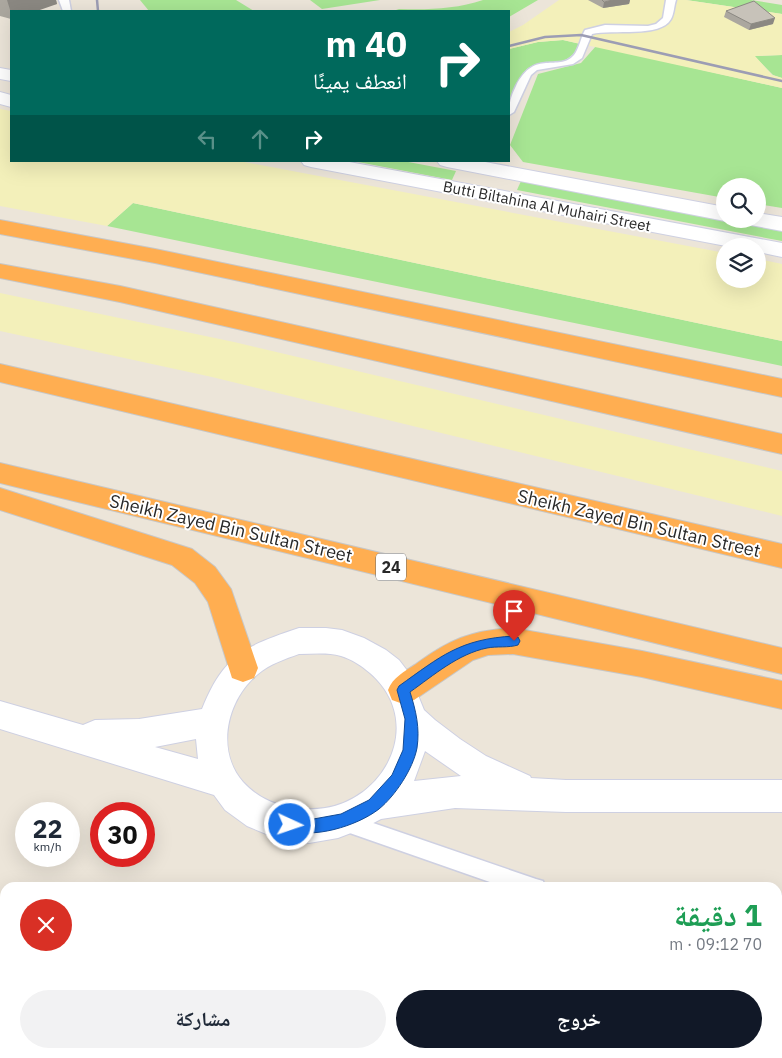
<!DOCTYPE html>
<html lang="ar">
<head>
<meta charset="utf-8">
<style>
  body { margin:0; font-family:"IBM Plex Sans","Noto Naskh Arabic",sans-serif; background:#f2f2f3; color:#1f2937; direction:rtl; height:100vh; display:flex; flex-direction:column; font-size:19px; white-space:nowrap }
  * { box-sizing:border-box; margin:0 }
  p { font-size:16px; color:#747a83 }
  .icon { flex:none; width:28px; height:28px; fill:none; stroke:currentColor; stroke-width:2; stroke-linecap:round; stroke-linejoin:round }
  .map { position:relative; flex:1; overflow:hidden; direction:ltr }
  .details { position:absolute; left:0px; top:882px; width:782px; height:176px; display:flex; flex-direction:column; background:#fff; border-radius:15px 15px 0 0; box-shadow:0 5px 20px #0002; direction:rtl }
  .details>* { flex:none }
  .hud { position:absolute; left:10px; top:10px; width:500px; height:152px; border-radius:0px; box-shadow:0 5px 20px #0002; direction:rtl; background:#00695c; color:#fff; overflow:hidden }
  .tools { position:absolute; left:716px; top:178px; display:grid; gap:10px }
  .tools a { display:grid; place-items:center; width:50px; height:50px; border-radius:50%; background:#fff; box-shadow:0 5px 20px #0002; font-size:25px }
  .speed { position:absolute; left:15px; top:802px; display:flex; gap:10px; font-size:25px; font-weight:700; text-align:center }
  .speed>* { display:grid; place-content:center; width:65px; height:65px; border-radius:50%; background:#fff; box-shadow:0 5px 20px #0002; line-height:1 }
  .speed small { font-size:12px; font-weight:400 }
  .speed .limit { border:8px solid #d22; background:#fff; color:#111 }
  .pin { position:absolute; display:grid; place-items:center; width:42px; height:42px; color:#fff; margin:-51px -21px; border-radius:50% 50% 50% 0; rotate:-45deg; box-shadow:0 0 5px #0007 }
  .pin .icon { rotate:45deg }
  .me { position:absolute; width:55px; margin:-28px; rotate:93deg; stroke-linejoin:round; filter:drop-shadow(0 0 4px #0008) }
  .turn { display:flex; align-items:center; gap:18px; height:105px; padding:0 20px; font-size:22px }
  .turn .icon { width:65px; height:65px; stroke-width:2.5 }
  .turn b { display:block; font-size:35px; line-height:42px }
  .lanes { display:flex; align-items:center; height:48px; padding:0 20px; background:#0003; justify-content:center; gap:25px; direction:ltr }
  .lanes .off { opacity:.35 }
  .round { display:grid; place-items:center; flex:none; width:52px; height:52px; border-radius:26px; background:#f2f2f3 }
  .overview { display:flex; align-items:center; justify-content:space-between; height:85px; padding:0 20px }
  h1 { font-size:30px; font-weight:800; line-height:38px; color:#1e9e55 }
  .button { display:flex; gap:10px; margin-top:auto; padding:10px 20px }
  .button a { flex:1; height:58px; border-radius:30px; background:#111827; color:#fff; font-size:20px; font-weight:800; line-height:58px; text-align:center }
  .button a+a { background:#f2f2f3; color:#1f2937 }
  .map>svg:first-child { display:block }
  .green { fill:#a7e593 }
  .sand { fill:#f3f0ba }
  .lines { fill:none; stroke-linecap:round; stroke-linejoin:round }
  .lane-casing { stroke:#ced0e2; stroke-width:3 }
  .street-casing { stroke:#ced0e2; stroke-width:2 }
  .secondary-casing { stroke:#ced0e2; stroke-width:2 }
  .highway-casing { stroke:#c7c7c7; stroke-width:2 }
  .lane { fill:#fff; fill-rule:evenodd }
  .street { fill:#fff; fill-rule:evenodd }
  .secondary { fill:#fff; fill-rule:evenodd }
  .highway { fill:#ffae51; fill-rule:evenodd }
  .rail { stroke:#9c9db4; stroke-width:2.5 }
  .wall { fill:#aba79f }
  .shaded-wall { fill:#8b8882 }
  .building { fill:#c7c2b9; stroke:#8b8882 }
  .route { fill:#1a73e8; stroke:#114b97 }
  .labels { text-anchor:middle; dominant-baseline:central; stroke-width:4; stroke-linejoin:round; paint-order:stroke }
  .far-street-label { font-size:15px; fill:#282828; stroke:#fff }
  .shield { fill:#fff; stroke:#686868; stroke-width:1 }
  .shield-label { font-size:16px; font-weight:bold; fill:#282828 }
  .street-label { font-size:18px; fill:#282828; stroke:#fff }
</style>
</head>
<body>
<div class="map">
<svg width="782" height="1058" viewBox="0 0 782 1058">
  <rect width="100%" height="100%" fill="#ece5d9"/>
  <g class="green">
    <path d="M140,0H236L254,11H149Z"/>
    <path d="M310,0H380L322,9Z"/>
    <path d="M483,0H538L509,17V11H393L399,9C428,10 456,9 483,0Z"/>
    <path d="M686,0H751L782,5V14Z"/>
    <path d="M563,40L580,44C578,47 575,53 571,56C560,67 540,58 527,69C518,77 514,92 509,103V49L538,42Z"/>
    <path d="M596,46L782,88V208L758,204V186H725V198L523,162L510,145L538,74L581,63Z"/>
    <path d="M782,55V78L773,75L754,56Z"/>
    <path d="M353,161H403L456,171L452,180Z"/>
    <path d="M521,181L782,231V241L517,190Z"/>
    <path d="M133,203L782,341V366L107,226Z"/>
  </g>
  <g class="sand">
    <path d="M559,0H686L782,14V55L755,56L772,75L782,78V88L563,40L538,42L509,49V32L523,25Z"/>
    <path d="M0,109L11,111V161H239L725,253V279H758V259L782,264V341L133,203L107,226L0,206Z"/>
    <path d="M0,293L234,342L782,471V516L212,377L0,331Z"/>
  </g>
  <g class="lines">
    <defs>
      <g id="lane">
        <path d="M59,0H69L71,11H63Z"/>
        <path d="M666,0H676C674,6 674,14 671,19C661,38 612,29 592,34L582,58L573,64L537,70L531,75L514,112L509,115C509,103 511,96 516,86C535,48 558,73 574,55C579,49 581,37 585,30L605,25L648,26L656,24L663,18Z"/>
        <path d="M344,813L536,879L543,881L545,888H507L344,831L338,828L335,822L338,816Z"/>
        <path d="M782,895V919L778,921V897Z"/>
        <path d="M778,944L782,945V965L778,964Z"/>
      </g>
      <path id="street" d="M299,628H326L342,630L364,638L386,650L399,660L409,673L424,710L435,720L460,739L486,756L530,776L531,778L566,780H782V812H566L455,808L381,819L364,828L338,838L309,843L276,838L247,826L225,810L214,795L0,729V701L83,725L95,720L139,719L202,709C224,654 246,646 299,628ZM299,654C313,654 327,652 341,656C351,659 362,666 370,673C431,726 378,815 304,809C279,807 260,800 243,782C215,750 227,699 258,674C270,664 285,659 299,654ZM196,739L198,759L155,747ZM425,751L461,776L414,781Z"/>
      <g id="secondary">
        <path d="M0,68L11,70V81L0,79Z"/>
        <path d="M0,92L11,95V107L0,104Z"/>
        <path d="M301,161H344L782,243V257L758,252V246H726L311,167L304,165Z"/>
        <path d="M437,161H480L725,207V219H732L725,221L447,167L440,165Z"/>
        <path d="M758,213L782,217V231L745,224L741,219H758Z"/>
      </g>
      <g id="highway">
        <path d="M0,220L155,249L782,379V397L155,263L0,234Z"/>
        <path d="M0,264L120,286L782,434V454L120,302L0,278Z"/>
        <path d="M0,364L782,544V568L0,382Z"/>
        <path d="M0,463L782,648V674L0,483Z"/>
        <path d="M0,488L192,549L215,567L231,589L258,668L254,678L243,682L232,678L208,602L195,583L172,565L0,510Z"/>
        <path d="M513,628L642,651L782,681V709L642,677L513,654L488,655L473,660L414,700L403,704L392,700L388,690C393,677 404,672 416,664C449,640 471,630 513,628Z"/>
      </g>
    </defs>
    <use href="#lane" class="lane-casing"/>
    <use href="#street" class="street-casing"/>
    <use href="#secondary" class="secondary-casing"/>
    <use href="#highway" class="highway-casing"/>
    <use href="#lane" class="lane"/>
    <use href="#street" class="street"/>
    <use href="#secondary" class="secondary"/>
    <use href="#highway" class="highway"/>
    <g class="rail">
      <path d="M97,0L98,11"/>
      <path d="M509,46L545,37L581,35L782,81"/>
    </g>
  </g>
  <g class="wall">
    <path d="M0,0H56L57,4L11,11V19L0,16Z"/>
    <path d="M588,0H630L629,4L603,8Z"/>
    <path d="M726,11L773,24L749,30L724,17Z"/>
  </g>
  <g class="shaded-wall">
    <path d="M7,0H56L57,4L37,11H11V13Z"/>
    <path d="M613,0H630L629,4L603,8L604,2Z"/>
    <path d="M775,18L773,24L749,30L751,24Z"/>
  </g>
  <g class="building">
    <path d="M602,0H613L604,2Z"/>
    <path d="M754,1L775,18L751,24L726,11Z"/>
  </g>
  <path class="route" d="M514,636L518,637L520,641L518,645C508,648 497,646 487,648C458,654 434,675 410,692C416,711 420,728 417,748C413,769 395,796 379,809C357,826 312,840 286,829L284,825L286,820L290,818L308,820L341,814L369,800L392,775L403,750L405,719L397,690L399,686C441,656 460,639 514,636Z"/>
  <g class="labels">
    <g class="far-street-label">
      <text transform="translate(547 206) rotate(11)">Butti Biltahina Al Muhairi Street</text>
    </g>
    <rect class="shield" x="376" y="553.5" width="30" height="27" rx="4"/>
    <g class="shield-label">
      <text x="391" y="567">24</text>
    </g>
    <g class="street-label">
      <text transform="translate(639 523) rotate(13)">Sheikh Zayed Bin Sultan Street</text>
      <text transform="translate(231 528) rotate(13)">Sheikh Zayed Bin Sultan Street</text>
    </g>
  </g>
</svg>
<div class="tools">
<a><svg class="icon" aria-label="search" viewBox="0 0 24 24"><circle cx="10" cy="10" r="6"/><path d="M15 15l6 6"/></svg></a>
<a><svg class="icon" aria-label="layers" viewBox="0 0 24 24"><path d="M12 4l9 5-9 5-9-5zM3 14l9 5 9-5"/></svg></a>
</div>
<div class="speed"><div>22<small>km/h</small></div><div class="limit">30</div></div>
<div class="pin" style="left:514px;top:641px;background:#d93025"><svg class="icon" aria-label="arrive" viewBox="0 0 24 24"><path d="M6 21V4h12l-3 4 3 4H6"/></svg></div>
<svg class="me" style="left:290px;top:825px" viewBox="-20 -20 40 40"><circle r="17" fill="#1a73e8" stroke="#fff" stroke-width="3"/><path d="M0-11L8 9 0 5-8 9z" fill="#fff"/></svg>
<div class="hud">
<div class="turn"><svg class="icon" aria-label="right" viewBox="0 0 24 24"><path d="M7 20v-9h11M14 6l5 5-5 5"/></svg><div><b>40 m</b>انعطف يمينًا</div></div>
<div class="lanes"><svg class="icon off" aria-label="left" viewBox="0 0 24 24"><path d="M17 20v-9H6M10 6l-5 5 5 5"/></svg><svg class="icon off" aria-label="ahead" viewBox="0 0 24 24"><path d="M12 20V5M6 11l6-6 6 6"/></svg><svg class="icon" aria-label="right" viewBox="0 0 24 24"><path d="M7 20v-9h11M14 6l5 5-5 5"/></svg></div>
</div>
<section class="details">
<div class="overview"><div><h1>1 دقيقة</h1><p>70 m · 09:12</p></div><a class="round" style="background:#d93025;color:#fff"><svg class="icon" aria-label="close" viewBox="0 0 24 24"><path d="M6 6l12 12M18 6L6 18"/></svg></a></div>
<div class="button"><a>خروج</a><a>مشاركة</a></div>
</section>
</div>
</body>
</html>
